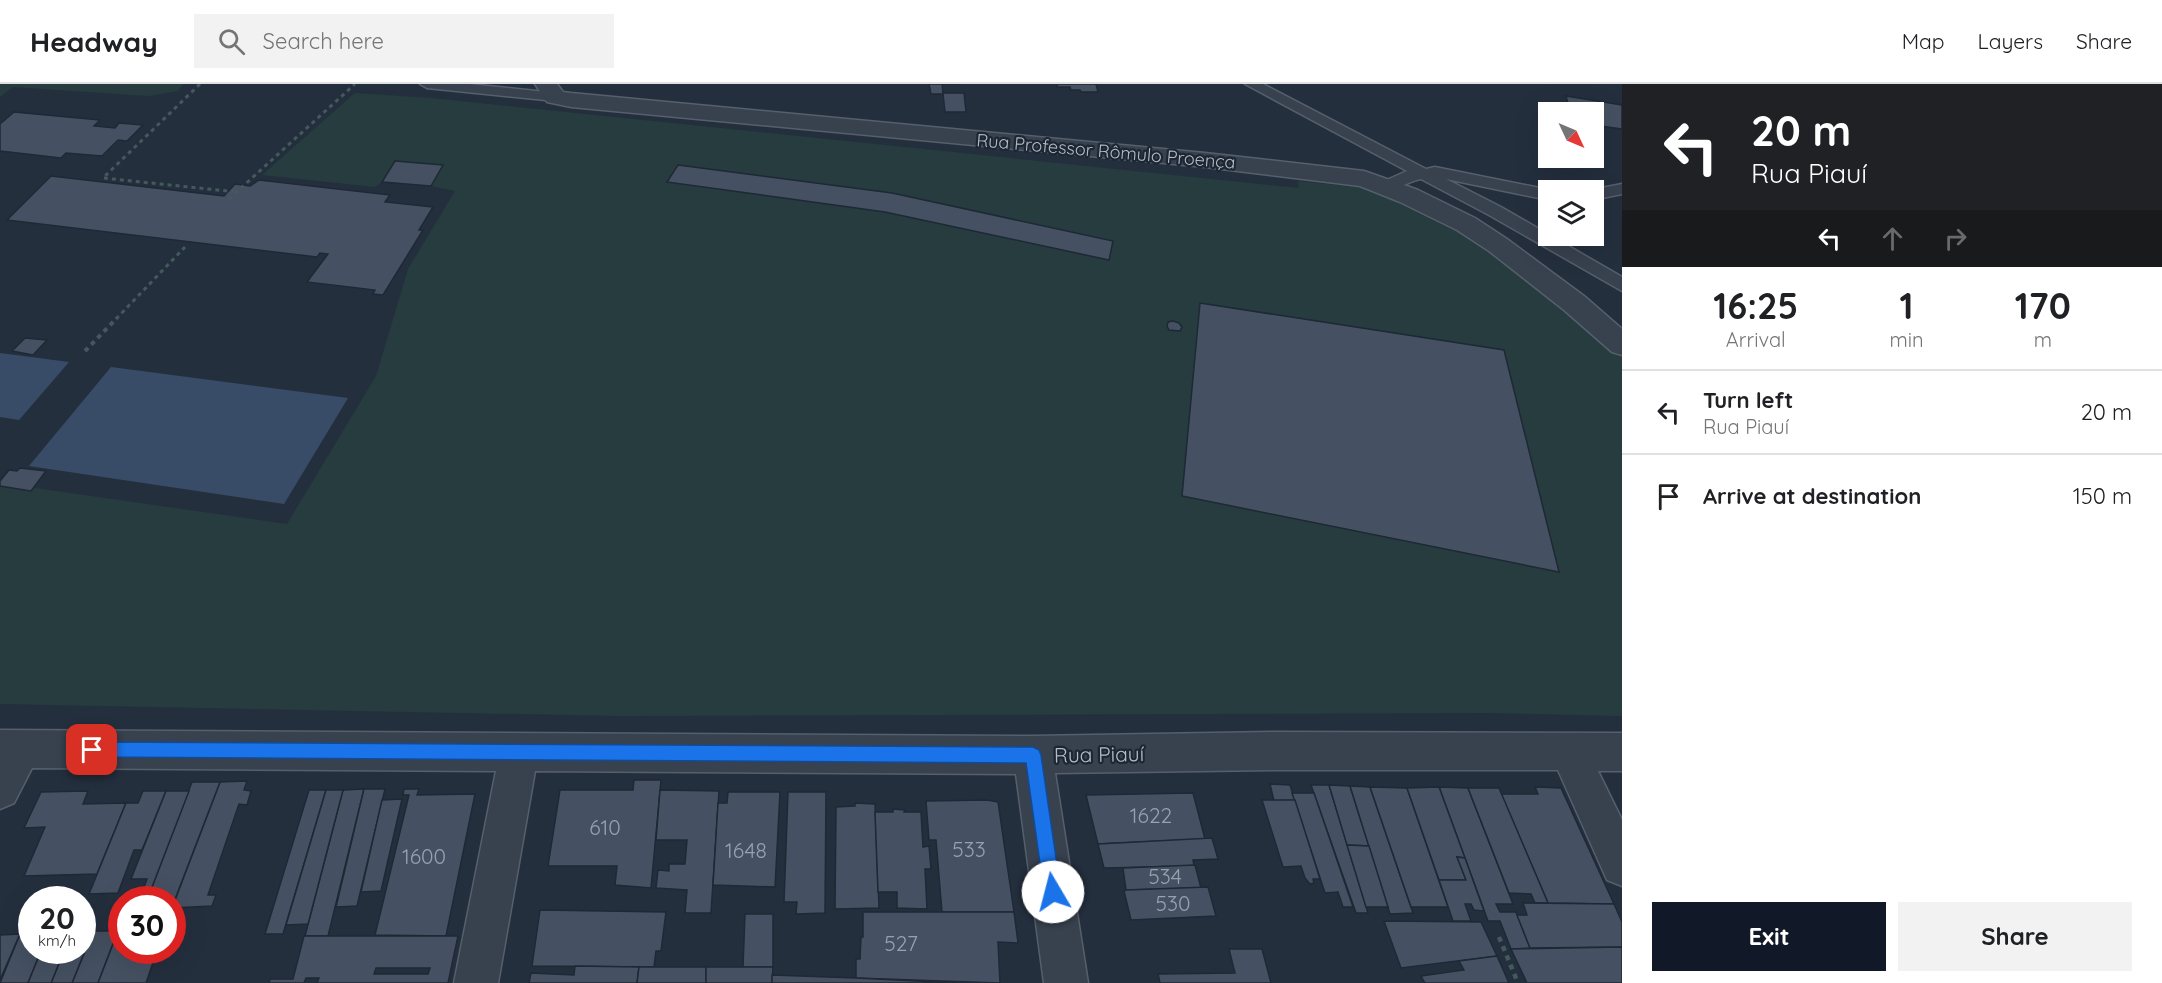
<!DOCTYPE html>
<html lang="en">
<head>
<meta charset="utf-8">
<style>
  body { margin:0; font-family:Quicksand,sans-serif; background:#f2f2f2; color:#202124; height:100vh; display:flex; flex-direction:column; font-size:22px; white-space:nowrap }
  * { box-sizing:border-box; margin:0 }
  p { font-size:20px; color:#757577 }
  .icon { flex:none; width:33px; height:33px; fill:none; stroke:currentColor; stroke-width:2; stroke-linecap:round; stroke-linejoin:round }
  .map { position:relative; flex:1; overflow:hidden }
  .details { display:flex; flex-direction:column; background:#fff; width:540px }
  .details>* { flex:none }
  .banner { background:#202124; color:#fff; overflow:hidden }
  .needle { width:39px; rotate:134deg }
  .buttons { position:absolute; left:1538px; top:18px; display:grid; gap:12px }
  .buttons a { display:grid; place-items:center; width:66px; height:66px; border-radius:0px; background:#fff; box-shadow:0 6px 24px #0002; font-size:30px }
  .speed { position:absolute; left:18px; top:802px; display:flex; gap:12px; font-size:30px; font-weight:700; text-align:center }
  .speed>* { display:grid; place-content:center; width:78px; height:78px; border-radius:50%; background:#fff; box-shadow:0 6px 24px #0002; line-height:1 }
  .speed small { font-size:15px; font-weight:400 }
  .speed .limit { border:9px solid #d22; background:#fff; color:#111 }
  .pin { position:absolute; display:grid; place-items:center; width:51px; height:51px; color:#fff; margin:-26px; border-radius:12px; box-shadow:0 3px 9px #0006 }
  .me { position:absolute; width:66px; margin:-33px; rotate:352deg; stroke-linejoin:round; filter:drop-shadow(0 0 4px #0008) }
  .turn { display:flex; align-items:center; gap:21px; height:126px; padding:0 30px; font-size:27px }
  .turn .icon { width:78px; height:78px; stroke-width:2.5 }
  .turn b { display:block; font-size:42px; line-height:51px }
  .lanes { display:flex; align-items:center; height:57px; padding:0 30px; background:#0003; justify-content:center; gap:30px; direction:ltr }
  .lanes .off { opacity:.35 }
  .eta { display:flex; justify-content:space-evenly; align-items:center; height:102px; text-align:center }
  .eta b { font-size:36px; font-weight:800; line-height:42px }
  .button { display:flex; gap:12px; margin-top:auto; padding:12px 30px }
  .button a { flex:1; height:69px; border-radius:0px; background:#111827; color:#fff; font-size:24px; font-weight:800; line-height:69px; text-align:center }
  .button a+a { background:#f2f2f2; color:#202124 }
  ul { padding:0; list-style:none }
  li { display:flex; align-items:center; gap:18px; height:84px; padding:0 30px; border-top:2px solid #e0e0e0 }
  li div { flex:1 }
  li b { display:block; font-size:22px }
  li em { font-style:normal }
  header { display:flex; align-items:center; gap:36px; box-sizing:border-box; height:84px; padding:0 30px; background:#fff; border-bottom:2px solid #e0e0e0 }
  header strong { font-size:28px }
  nav { display:flex; gap:33px; margin-inline-start:auto; font-size:21px }
  .search { width:420px; height:54px; background:#f2f2f2; display:flex; align-items:center; gap:15px; box-sizing:border-box; padding:0 21px; border-radius:0px; color:#757577; font-size:22px }
  main { display:flex; flex:1; min-height:0 }
  .map>svg:first-child { display:block }
  .green { fill:#263c3f }
  .water { fill:#394c67 }
  .building { fill:#455162; stroke:#1f2835; stroke-width:1.5; fill-rule:evenodd }
  .lines { fill:none; stroke-linecap:round; stroke-linejoin:round }
  .service-casing { stroke:#565f6c; stroke-width:3 }
  .minor-casing { stroke:#565f6c; stroke-width:3 }
  .path-far2 { stroke:#44595c; stroke-width:3; stroke-dasharray:4 4; stroke-linecap:butt }
  .path-far1 { stroke:#44595c; stroke-width:4; stroke-dasharray:4.5 4.5; stroke-linecap:butt }
  .path { stroke:#44595c; stroke-width:4.5; stroke-dasharray:5 5; stroke-linecap:butt }
  .service { fill:#38414e; fill-rule:evenodd }
  .minor { fill:#38414e; fill-rule:evenodd }
  .route { fill:#1a73e8; stroke:#114b97; stroke-width:1.5 }
  .labels { text-anchor:middle; dominant-baseline:central; stroke-width:4.5; stroke-linejoin:round; paint-order:stroke }
  .far-street-label { font-size:18px; fill:#b4bcc9; stroke:#1d2633 }
  .street-label { font-size:21px; fill:#b4bcc9; stroke:#1d2633 }
  .near-number-label { font-size:21px; fill:#98a1af }
</style>
</head>
<body>
<header>
<strong>Headway</strong>
<div class="search"><svg class="icon" aria-label="search" viewBox="0 0 24 24"><circle cx="10" cy="10" r="6"/><path d="M15 15l6 6"/></svg>Search here</div>
<nav><a>Map</a><a>Layers</a><a>Share</a></nav>
</header>
<main>
<div class="map">
<svg width="1622" height="899" viewBox="0 0 1622 899">
  <rect width="100%" height="100%" fill="#242f3e"/>
  <g class="green">
    <path d="M0,0H183L178,7L148,12L13,3L0,13Z"/>
    <path d="M355,9L431,14L1299,104L1298,97L1365,104L1389,112L1454,142L1530,195L1622,273V632L1491,629L618,632L0,620V399L287,440L376,292L408,185L455,107L431,102L443,82L395,77L382,98L375,103L262,91Z"/>
  </g>
  <g class="water">
    <path d="M0,269L69,278L19,336L0,333Z"/>
    <path d="M111,283L348,314L284,420L29,382Z"/>
  </g>
  <g class="building">
    <path d="M929,0H959H942L943,9H964L966,28H945L943,10H931Z"/>
    <path d="M1057,0H1096L1098,8H1081L1080,6H1071L1070,3H1057Z"/>
    <path d="M1566,12L1622,21V45L1593,41V28H1570Z"/>
    <path d="M14,28L100,36L94,42L115,44L119,39L143,41L127,57L118,56L102,72L66,69L61,74L0,67V40Z"/>
    <path d="M395,77L443,81L431,102L382,98Z"/>
    <path d="M678,81L892,109L1113,157L1109,176L885,128L667,98Z"/>
    <path d="M51,92L224,112L235,100L250,102L259,96L390,111L385,118L433,123L419,146H423L383,211L373,210L375,206L307,198L328,170L320,169L317,173L7,136Z"/>
    <path d="M1200,219L1504,266L1559,488L1182,412Z"/>
    <path d="M1173,237L1179,239L1182,243L1180,247L1169,246L1167,242L1168,238Z"/>
    <path d="M25,254L47,256L33,271L12,267Z"/>
    <path d="M20,384L46,387L31,407L0,402V397L9,386L17,387Z"/>
    <path d="M634,696H661L651,804L615,801L617,782H548L560,706H633Z"/>
    <path d="M247,697L244,706L251,707L247,721L239,720L208,811H216L212,822L172,824L220,698Z"/>
    <path d="M192,698H220L172,823V816H147Z"/>
    <path d="M1270,700L1290,701L1295,716L1274,717Z"/>
    <path d="M1311,701H1329L1368,829H1356Z"/>
    <path d="M1329,701L1350,702L1369,762L1347,761Z"/>
    <path d="M1350,702L1370,703L1413,829L1390,830Z"/>
    <path d="M1370,703L1407,704L1448,823H1411Z"/>
    <path d="M1439,703L1468,704L1513,820H1496L1500,828H1516L1530,864L1511,865L1500,837H1488Z"/>
    <path d="M1439,703L1465,774L1457,773L1466,796H1439L1407,704Z"/>
    <path d="M1535,703L1561,704L1614,820L1548,819L1501,710H1538Z"/>
    <path d="M1468,704H1499L1548,819H1535L1531,810L1509,809Z"/>
    <path d="M364,705L328,852H305L343,706Z"/>
    <path d="M364,705H385L357,822L336,823Z"/>
    <path d="M404,705H419L417,711L475,710L446,852L375,851L409,711H403Z"/>
    <path d="M309,706H326L283,850H265Z"/>
    <path d="M326,706H343L308,840L286,841Z"/>
    <path d="M660,706L719,707L711,829H685L687,806L656,804L658,786L669,787V780H685L687,756H656Z"/>
    <path d="M88,707L83,720L126,719L97,790L24,792L45,743L24,744L41,708Z"/>
    <path d="M143,707H166L142,766H134L118,809L89,810L126,719H138Z"/>
    <path d="M166,707H189L147,816H139L147,795H131Z"/>
    <path d="M728,708H780L775,803L713,801L718,719H727Z"/>
    <path d="M788,708H826L825,829L796,830L797,818H784Z"/>
    <path d="M1193,709L1205,755L1098,760L1086,711Z"/>
    <path d="M1292,709H1314L1353,823H1343L1338,808L1325,809Z"/>
    <path d="M402,715L381,807L361,808L382,716Z"/>
    <path d="M987,716L998,718L1014,828H942L936,756H929L926,717Z"/>
    <path d="M1262,716H1295L1320,795H1313L1314,799L1310,800L1305,794L1301,782L1283,783Z"/>
    <path d="M855,719L875,720L879,824L835,825L836,723L855,722Z"/>
    <path d="M893,725L905,726L904,728H921L923,763L929,762L931,785H925L927,825L897,824V808H878L875,728H893Z"/>
    <path d="M1212,754L1218,775L1193,776L1194,782L1104,784L1098,760Z"/>
    <path d="M1347,761L1369,762L1388,823H1366Z"/>
    <path d="M1457,773L1465,774L1484,827L1474,826L1471,820H1465L1471,837H1453L1439,796H1466Z"/>
    <path d="M1195,781L1201,804L1126,806L1123,784Z"/>
    <path d="M1208,803L1216,832L1131,836L1124,807L1126,806Z"/>
    <path d="M1523,819L1614,820L1622,838V863L1530,864L1517,831H1527Z"/>
    <path d="M540,826L666,828L661,867H656L654,883L532,882Z"/>
    <path d="M863,828H1014L1018,859L998,858L1000,899L856,894V875H860L861,853H863Z"/>
    <path d="M745,830H773V883H743Z"/>
    <path d="M1384,837L1481,838L1497,872L1401,884Z"/>
    <path d="M93,847H118L98,899H72Z"/>
    <path d="M93,847L72,899H51L64,867H82V848Z"/>
    <path d="M118,847H122V867H157L146,899H98Z"/>
    <path d="M20,850H32V867H41L28,899H0Z"/>
    <path d="M20,850L0,896V851Z"/>
    <path d="M304,852H458L448,899H317L319,894H306L304,899H269L270,895H293ZM376,884H430L428,890H374Z"/>
    <path d="M1622,863V899H1527L1511,865Z"/>
    <path d="M1229,865H1262L1271,899H1160L1158,890L1235,889Z"/>
    <path d="M41,867H64L51,899H28Z"/>
    <path d="M1497,872L1509,899H1425L1421,892L1464,886L1459,877Z"/>
    <path d="M575,882L639,883L637,899H529L531,889L574,891Z"/>
    <path d="M639,883H706V899H637Z"/>
    <path d="M706,883H773L772,899H706Z"/>
    <path d="M772,891L856,894L956,899H772Z"/>
  </g>
  <g class="lines">
    <defs>
      <g id="service">
        <path d="M420,0H469L555,9L562,13L555,17L427,4Z"/>
        <path d="M1245,0H1263L1426,85L1435,83L1550,106L1548,116L1446,95L1501,123L1622,193V207L1489,131L1421,95C1408,97 1394,109 1380,105L1378,102L1380,99L1407,87Z"/>
        <path d="M1622,100V110L1593,116L1591,106Z"/>
      </g>
      <g id="minor">
        <path d="M535,0H557L563,8L571,9L1205,69L1364,87L1418,106L1475,134L1507,155L1584,212L1622,245V271L1612,268L1564,226L1489,167L1457,146L1400,118L1360,102L1205,83L571,23L547,18Z"/>
        <path d="M0,646L1033,652L1277,648L1622,649V687H1598L1622,736V802L1607,796L1558,686H1277L1055,689L1088,899H1044L1016,690L535,687L498,899H454L496,687L32,684L14,719L0,725Z"/>
      </g>
    </defs>
    <use href="#service" class="service-casing"/>
    <use href="#minor" class="minor-casing"/>
    <g class="path-far2">
      <path d="M200,0L103,94L237,108"/>
      <path d="M229,115L355,0"/>
      <path d="M116,235L185,163"/>
    </g>
    <path class="path-far1" d="M85,267L117,234"/>
    <path class="path" d="M1499,853L1518,899"/>
    <use href="#service" class="service"/>
    <use href="#minor" class="minor"/>
  </g>
  <path class="route" d="M92,658L1033,663L1039,666L1041,671L1061,808L1059,814L1053,817L1047,814L1044,808L1026,679L92,673L86,671L84,666L86,660Z"/>
  <g class="labels">
    <g class="far-street-label">
      <text transform="translate(1106 67) rotate(5)">Rua Professor Rômulo Proença</text>
    </g>
    <g class="street-label">
      <text transform="translate(1099 670) rotate(-1)">Rua Piauí</text>
    </g>
    <g class="near-number-label">
      <text x="1151" y="731">1622</text>
      <text x="605" y="743">610</text>
      <text x="969" y="765">533</text>
      <text x="746" y="766">1648</text>
      <text x="424" y="772">1600</text>
      <text x="1165" y="792">534</text>
      <text x="1173" y="819">530</text>
      <text x="901" y="859">527</text>
    </g>
  </g>
</svg>
<div class="buttons">
<a><svg class="needle" viewBox="-14 -14 28 28"><path d="M0-13l5 13h-10z" fill="#e53935"/><path d="M0 13l5-13h-10z" fill="#757577"/></svg></a>
<a><svg class="icon" aria-label="layers" viewBox="0 0 24 24"><path d="M12 4l9 5-9 5-9-5zM3 14l9 5 9-5"/></svg></a>
</div>
<div class="speed"><div>20<small>km/h</small></div><div class="limit">30</div></div>
<div class="pin" style="left:92px;top:666px;background:#d93025"><svg class="icon" aria-label="arrive" viewBox="0 0 24 24"><path d="M6 21V4h12l-3 4 3 4H6"/></svg></div>
<svg class="me" style="left:1053px;top:808px" viewBox="-20 -20 40 40"><circle r="19" fill="#fff"/><path d="M0-13L10 11 0 6-10 11z" fill="#1a73e8"/></svg>
</div>
<section class="details">
<div class="banner">
<div class="turn"><svg class="icon" aria-label="left" viewBox="0 0 24 24"><path d="M17 20v-9H6M10 6l-5 5 5 5"/></svg><div><b>20 m</b>Rua Piauí</div></div>
<div class="lanes"><svg class="icon" aria-label="left" viewBox="0 0 24 24"><path d="M17 20v-9H6M10 6l-5 5 5 5"/></svg><svg class="icon off" aria-label="ahead" viewBox="0 0 24 24"><path d="M12 20V5M6 11l6-6 6 6"/></svg><svg class="icon off" aria-label="right" viewBox="0 0 24 24"><path d="M7 20v-9h11M14 6l5 5-5 5"/></svg></div>
</div>
<div class="eta">
<div><b>16:25</b><p>Arrival</p></div>
<div><b>1</b><p>min</p></div>
<div><b>170</b><p>m</p></div>
</div>
<ul>
<li><svg class="icon" aria-label="left" viewBox="0 0 24 24"><path d="M17 20v-9H6M10 6l-5 5 5 5"/></svg><div><b>Turn left</b><p>Rua Piauí</p></div><em>20 m</em></li>
<li><svg class="icon" aria-label="arrive" viewBox="0 0 24 24"><path d="M6 21V4h12l-3 4 3 4H6"/></svg><div><b>Arrive at destination</b></div><em>150 m</em></li>
</ul>
<div class="button"><a>Exit</a><a>Share</a></div>
</section>
</main>
</body>
</html>
